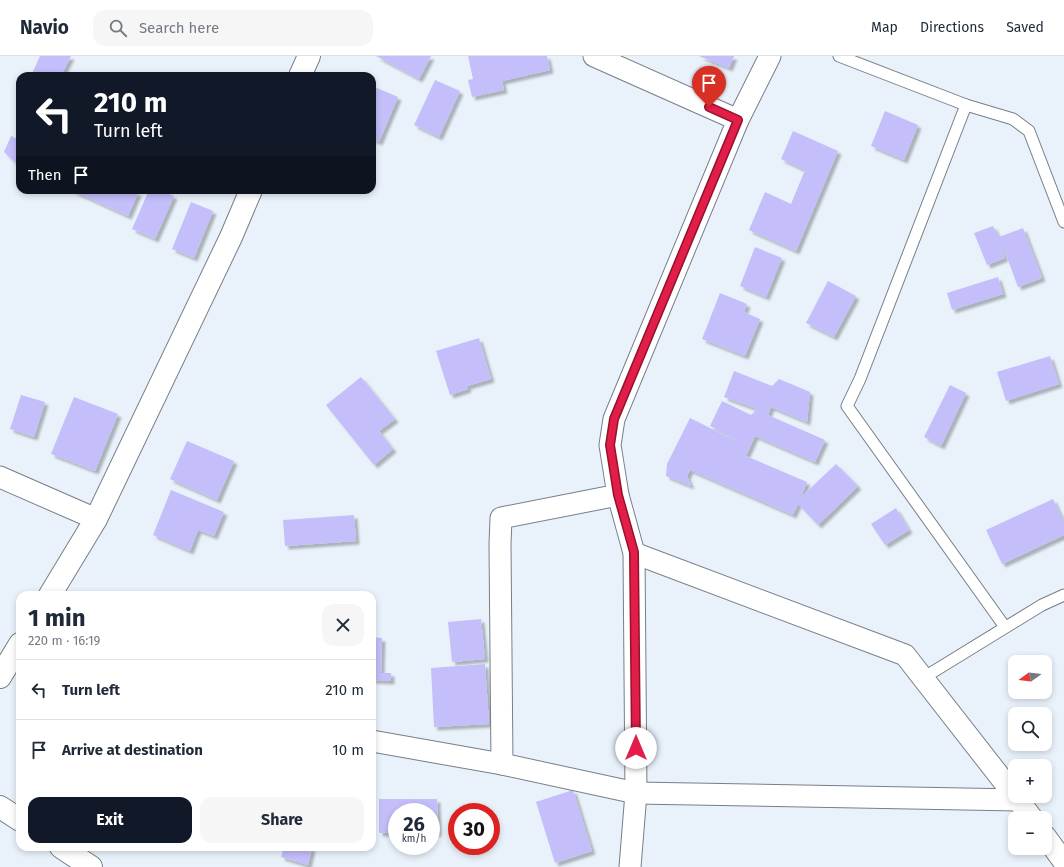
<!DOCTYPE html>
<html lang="en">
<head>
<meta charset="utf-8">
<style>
  body { margin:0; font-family:"Fira Sans",sans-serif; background:#f6f6f7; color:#1f2937; height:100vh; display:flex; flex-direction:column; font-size:15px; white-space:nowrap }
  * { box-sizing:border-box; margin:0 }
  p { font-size:13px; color:#747a83 }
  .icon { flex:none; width:22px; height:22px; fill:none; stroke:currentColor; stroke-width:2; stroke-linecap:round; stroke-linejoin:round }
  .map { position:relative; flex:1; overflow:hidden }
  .side { position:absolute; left:16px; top:535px; width:360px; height:260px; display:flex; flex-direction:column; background:#fff; border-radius:12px; box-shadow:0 2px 6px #0003 }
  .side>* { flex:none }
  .hud { position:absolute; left:16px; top:16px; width:360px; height:122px; border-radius:12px; box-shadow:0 2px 6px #0003; background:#111827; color:#fff; overflow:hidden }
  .needle { width:26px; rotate:255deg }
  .buttons { position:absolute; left:1008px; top:599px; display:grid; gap:8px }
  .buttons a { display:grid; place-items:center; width:44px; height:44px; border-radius:8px; background:#fff; box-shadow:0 2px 6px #0003; font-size:20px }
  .speed { position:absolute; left:388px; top:747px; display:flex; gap:8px; font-size:20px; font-weight:700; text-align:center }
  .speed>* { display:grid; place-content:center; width:52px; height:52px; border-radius:50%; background:#fff; box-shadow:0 2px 6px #0003; line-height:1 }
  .speed small { font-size:10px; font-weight:400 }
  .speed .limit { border:6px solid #d22; background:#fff; color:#111 }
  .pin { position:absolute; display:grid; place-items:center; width:34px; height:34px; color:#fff; margin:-41px -17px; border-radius:50% 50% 50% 0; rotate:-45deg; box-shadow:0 0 4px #0007 }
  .pin .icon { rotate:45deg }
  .me { position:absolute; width:44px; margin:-22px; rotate:0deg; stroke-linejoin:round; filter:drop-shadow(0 0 3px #0008) }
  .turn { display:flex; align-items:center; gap:14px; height:84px; padding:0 12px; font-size:18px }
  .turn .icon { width:52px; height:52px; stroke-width:2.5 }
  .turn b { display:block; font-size:28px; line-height:34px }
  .then { display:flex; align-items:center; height:38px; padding:0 12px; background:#0003; gap:8px; font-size:15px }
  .round { display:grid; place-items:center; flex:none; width:42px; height:42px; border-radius:12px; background:#f6f6f7 }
  .headline { display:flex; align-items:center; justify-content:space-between; height:68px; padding:0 12px }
  h1 { font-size:24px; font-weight:700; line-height:30px }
  .button { display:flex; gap:8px; margin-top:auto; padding:8px 12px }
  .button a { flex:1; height:46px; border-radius:12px; background:#111827; color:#fff; font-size:16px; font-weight:700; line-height:46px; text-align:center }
  .button a+a { background:#f6f6f7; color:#1f2937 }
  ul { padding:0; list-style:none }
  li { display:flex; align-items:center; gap:12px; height:60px; padding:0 12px; border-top:1px solid #e0e1e3 }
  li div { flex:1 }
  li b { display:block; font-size:15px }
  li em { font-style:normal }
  header { display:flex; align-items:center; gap:24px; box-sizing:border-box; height:56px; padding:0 20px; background:#fff; border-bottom:1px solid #e0e1e3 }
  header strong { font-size:19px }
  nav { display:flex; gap:22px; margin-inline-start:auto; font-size:14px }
  .search { width:280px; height:36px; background:#f6f6f7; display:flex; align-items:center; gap:10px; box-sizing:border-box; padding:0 14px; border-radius:12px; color:#747a83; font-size:15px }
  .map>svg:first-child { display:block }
  .building { fill:#c4befa; filter:url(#shadow) }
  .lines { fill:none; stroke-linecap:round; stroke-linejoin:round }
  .service-casing { stroke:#777f87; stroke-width:13 }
  .minor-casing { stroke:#777f87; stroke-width:23 }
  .tertiary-casing { stroke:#777f87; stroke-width:24 }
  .primary-casing { stroke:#777f87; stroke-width:24 }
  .service { stroke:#fff; stroke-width:11 }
  .minor { stroke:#fff; stroke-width:21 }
  .tertiary { stroke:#fff; stroke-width:22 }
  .primary { stroke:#fff; stroke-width:22 }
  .route-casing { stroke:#92132f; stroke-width:10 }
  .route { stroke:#e11d48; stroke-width:7 }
</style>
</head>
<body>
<header>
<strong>Navio</strong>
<div class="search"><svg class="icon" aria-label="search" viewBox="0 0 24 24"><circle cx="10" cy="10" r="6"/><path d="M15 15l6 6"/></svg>Search here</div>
<nav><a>Map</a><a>Directions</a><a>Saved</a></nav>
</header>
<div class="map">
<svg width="1064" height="811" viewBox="0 0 1064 811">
  <defs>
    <filter id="shadow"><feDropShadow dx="3.5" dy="3.5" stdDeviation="1" flood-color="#0004"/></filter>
  </defs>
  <rect width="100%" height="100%" fill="#e9f2fb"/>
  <g class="building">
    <path d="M40,0H71L61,20L54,16L52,20H31Z"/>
    <path d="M376,0H431L419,23Z"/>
    <path d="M468,0H547L550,14L502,25L504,34L472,41L468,24L473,23Z"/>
    <path d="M699,0H734L729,12Z"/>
    <path d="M435,24L460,35L439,81L414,69Z"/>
    <path d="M372,30L398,41L379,86L372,83Z"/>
    <path d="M885,55L918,69L904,104L871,90Z"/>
    <path d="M793,75L838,95L796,195L749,174L765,136L791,148L805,114L781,103Z"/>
    <path d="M11,80L20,84V111L4,96Z"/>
    <path d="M71,134H131L138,137L128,160Z"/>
    <path d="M149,134H160L174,140L155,183L132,173Z"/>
    <path d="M191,146L213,155L194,202L172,193Z"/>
    <path d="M993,170L999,181L1023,172L1042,222L1018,231L1000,183L1005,202L987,209L974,177Z"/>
    <path d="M755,191L782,202L766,241L740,230Z"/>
    <path d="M998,221L1003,238L952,254L947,237Z"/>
    <path d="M828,225L856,240L834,281L806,267Z"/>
    <path d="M720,237L747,248L744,256L760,263L745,300L702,283Z"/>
    <path d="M479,282L491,323L467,330L468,333L450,339L436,295Z"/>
    <path d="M1050,300L1059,328L1006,345L997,316Z"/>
    <path d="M734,315L772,330L779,323L810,336L807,366L771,351L768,359L825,384L815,406L755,380L746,400L807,426L801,441L836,408L858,430L818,469L798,448L793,459L690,414L687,420L691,430L666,420L667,408L690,362L734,384L735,383L710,370L722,345L751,359L757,353L724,341Z"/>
    <path d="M361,321L395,363L379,375L393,393L374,409L326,349Z"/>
    <path d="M950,329L966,337L941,390L924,381Z"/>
    <path d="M21,339L45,346L34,381L10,373Z"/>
    <path d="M74,341L118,358L95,415L51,398Z"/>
    <path d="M187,385L234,405L217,444L170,423Z"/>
    <path d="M171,434L224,456L214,480L198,474L190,495L153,479Z"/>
    <path d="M1053,443L1064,467V479L1002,508L986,474Z"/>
    <path d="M896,452L909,474L885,489L871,468Z"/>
    <path d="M354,459L356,485L285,490L283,464Z"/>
    <path d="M481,563L485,603L452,606L448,566Z"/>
    <path d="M372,581L382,582L381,617H391V625L372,624Z"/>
    <path d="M485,608L489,668L434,671L431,612Z"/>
    <path d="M573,734L592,795L555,807L536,746Z"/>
    <path d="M379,743H437L438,777H431V756H397V777H379Z"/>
    <path d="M284,791H308L312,792L308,809L281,801Z"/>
  </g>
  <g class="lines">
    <defs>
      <g id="service">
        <path d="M839,0L966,49L860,323L847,350L1005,571"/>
        <path d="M966,49L1013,63L1029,75L1064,166"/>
        <path d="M923,622L1042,549L1064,539"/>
      </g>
      <g id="minor">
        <path d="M594,0L738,64"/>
        <path d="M0,421L96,463"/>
        <path d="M634,497L905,599L1015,740"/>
        <path d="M372,685L502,708L636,737L1018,744"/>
        <path d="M502,708L500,488L501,462L618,439"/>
        <path d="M1015,740L1032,762"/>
        <path d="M1045,780L1064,806"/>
        <path d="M630,811L636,737L634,497L618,439L610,389L614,363L738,64L770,0"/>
      </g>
      <g id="tertiary">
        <path d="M300,20L309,0"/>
        <path d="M50,539L96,463L231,181L251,134"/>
        <path d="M0,621L20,588"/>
      </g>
      <g id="primary">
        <path d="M0,751L20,764"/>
        <path d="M61,791L91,811"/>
      </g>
    </defs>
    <use href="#service" class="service-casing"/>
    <use href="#minor" class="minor-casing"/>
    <use href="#tertiary" class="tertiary-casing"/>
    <use href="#primary" class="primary-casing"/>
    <use href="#service" class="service"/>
    <use href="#minor" class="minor"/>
    <use href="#tertiary" class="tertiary"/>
    <use href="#primary" class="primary"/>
  </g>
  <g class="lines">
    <defs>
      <path id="route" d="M636,692L634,496L618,439L610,389L614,363L738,64L709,51"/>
    </defs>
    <use href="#route" class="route-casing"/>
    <use href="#route" class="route"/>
  </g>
</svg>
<div class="buttons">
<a><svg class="needle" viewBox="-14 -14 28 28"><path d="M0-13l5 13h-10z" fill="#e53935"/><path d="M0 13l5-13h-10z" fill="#747a83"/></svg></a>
<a><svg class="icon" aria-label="search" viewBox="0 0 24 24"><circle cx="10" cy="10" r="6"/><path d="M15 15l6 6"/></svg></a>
<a>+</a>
<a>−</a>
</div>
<div class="speed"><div>26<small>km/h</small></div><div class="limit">30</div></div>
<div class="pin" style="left:709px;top:51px;background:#d93025"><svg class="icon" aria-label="arrive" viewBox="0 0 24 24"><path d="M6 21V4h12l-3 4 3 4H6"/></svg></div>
<svg class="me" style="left:636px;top:692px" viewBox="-20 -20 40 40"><circle r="19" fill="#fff"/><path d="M0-13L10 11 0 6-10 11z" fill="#e11d48"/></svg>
<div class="hud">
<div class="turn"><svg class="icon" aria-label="left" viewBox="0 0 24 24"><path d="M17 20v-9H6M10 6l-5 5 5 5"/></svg><div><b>210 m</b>Turn left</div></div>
<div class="then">Then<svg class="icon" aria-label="arrive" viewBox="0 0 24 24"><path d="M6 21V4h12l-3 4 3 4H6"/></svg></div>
</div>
<section class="side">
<div class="headline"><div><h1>1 min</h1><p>220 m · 16:19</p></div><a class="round"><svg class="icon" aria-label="close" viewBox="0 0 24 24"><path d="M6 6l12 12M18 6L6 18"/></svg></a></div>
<ul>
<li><svg class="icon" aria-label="left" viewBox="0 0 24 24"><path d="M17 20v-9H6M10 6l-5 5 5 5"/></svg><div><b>Turn left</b></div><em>210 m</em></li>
<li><svg class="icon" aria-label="arrive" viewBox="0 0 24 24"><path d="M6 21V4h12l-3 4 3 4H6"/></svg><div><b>Arrive at destination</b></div><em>10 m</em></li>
</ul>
<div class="button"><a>Exit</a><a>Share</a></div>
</section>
</div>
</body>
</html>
